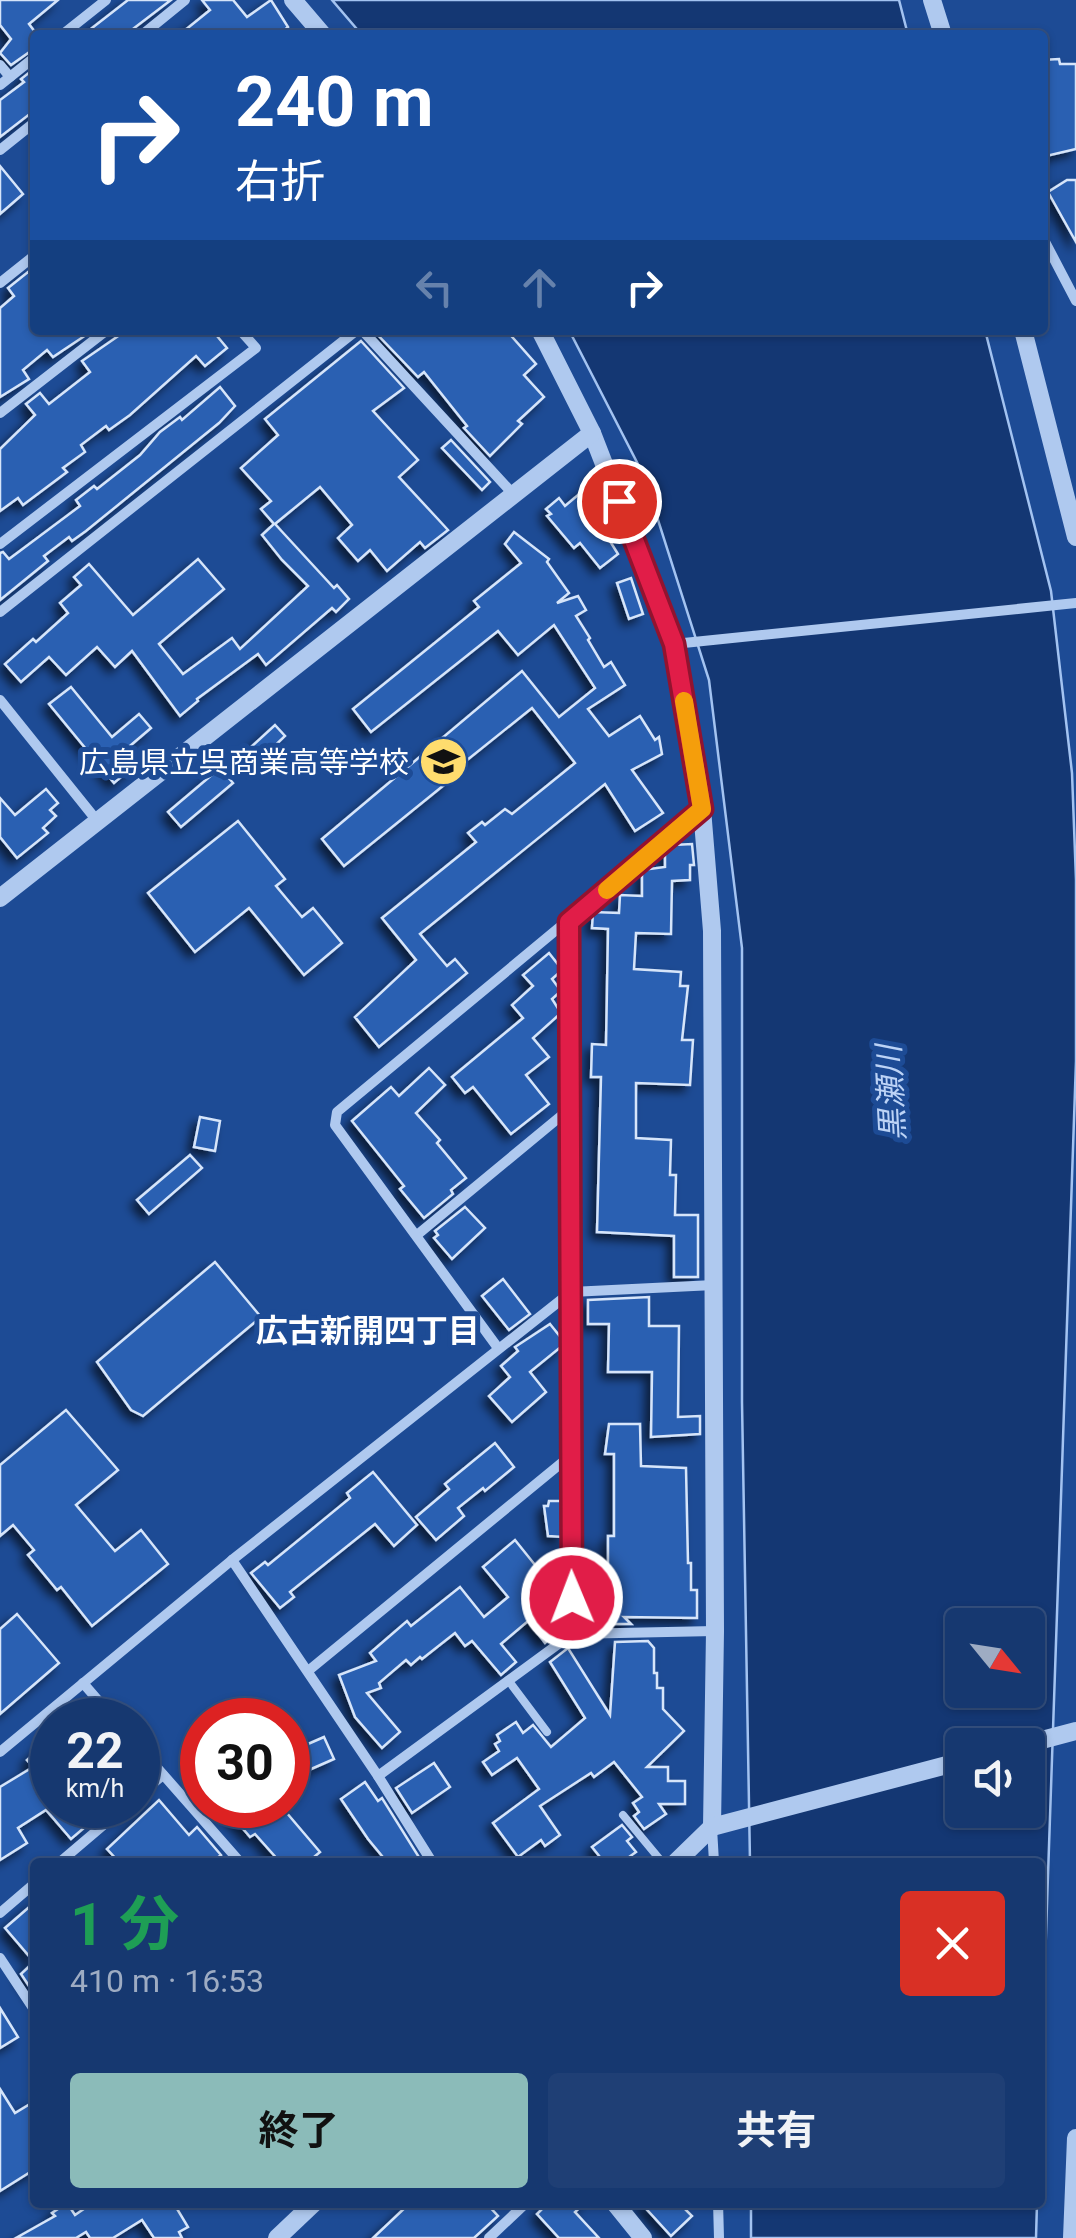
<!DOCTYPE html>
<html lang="ja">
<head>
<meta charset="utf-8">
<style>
  body { margin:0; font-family:Roboto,"Noto Sans JP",sans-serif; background:#1f3f75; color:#f1f3f6; height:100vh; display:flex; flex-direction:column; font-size:38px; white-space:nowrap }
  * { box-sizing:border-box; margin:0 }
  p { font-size:32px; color:#9eacc3 }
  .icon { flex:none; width:55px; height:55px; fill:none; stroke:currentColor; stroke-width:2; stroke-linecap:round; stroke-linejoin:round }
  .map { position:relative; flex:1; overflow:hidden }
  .side { position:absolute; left:30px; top:1858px; width:1015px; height:350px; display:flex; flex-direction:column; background:#163870; border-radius:10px; box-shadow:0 2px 8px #0004,0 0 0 2px #355283 }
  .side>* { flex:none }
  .banner { position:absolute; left:30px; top:30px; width:1018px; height:305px; border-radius:10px; box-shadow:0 2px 8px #0004,0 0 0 2px #355283; background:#1a4fa0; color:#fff; overflow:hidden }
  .needle { width:65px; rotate:120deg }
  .buttons { position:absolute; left:945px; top:1608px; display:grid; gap:20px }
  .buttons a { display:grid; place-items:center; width:100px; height:100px; border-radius:10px; background:#163870; box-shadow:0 2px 8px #0004,0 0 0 2px #355283; font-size:50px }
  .speed { position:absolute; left:30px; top:1698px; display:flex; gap:20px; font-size:50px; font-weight:700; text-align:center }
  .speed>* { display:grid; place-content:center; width:130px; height:130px; border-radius:50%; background:#163870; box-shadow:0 2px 8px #0004,0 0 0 2px #355283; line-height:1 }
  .speed small { font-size:25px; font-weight:400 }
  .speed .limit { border:15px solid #d22; background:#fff; color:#111 }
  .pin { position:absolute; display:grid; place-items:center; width:85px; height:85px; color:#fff; margin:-42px; border:5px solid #fff; border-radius:50%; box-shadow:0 2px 10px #0007 }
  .me { position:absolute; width:110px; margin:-55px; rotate:359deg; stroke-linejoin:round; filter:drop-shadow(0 0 8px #0008) }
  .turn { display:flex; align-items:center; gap:35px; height:210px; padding:0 40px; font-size:45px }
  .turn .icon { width:130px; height:130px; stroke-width:2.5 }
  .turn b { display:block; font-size:70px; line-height:85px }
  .lanes { display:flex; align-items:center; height:95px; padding:0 40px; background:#0003; justify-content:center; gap:50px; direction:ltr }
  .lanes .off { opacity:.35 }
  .round { display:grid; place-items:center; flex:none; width:105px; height:105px; border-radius:10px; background:#1f3f75 }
  .overview { display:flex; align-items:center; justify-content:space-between; height:170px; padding:0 40px }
  h1 { font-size:60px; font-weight:700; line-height:75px; color:#1e9e55 }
  .cta { display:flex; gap:20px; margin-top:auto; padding:20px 40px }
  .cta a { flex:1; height:115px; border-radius:10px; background:#8bbbb9; color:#111; font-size:40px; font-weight:700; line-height:115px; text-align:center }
  .cta a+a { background:#1f3f75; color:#f1f3f6 }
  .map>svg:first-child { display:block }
  .water { fill:#143773; stroke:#a3c3f1; stroke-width:2.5; fill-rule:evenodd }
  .building { fill:#2c61b2; stroke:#d6e5fa; stroke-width:2.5; filter:url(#shadow) }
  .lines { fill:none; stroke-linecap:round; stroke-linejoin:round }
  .service { stroke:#afc9ef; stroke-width:8 }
  .minor { stroke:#afc9ef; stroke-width:10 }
  .tertiary { stroke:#afc9ef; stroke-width:18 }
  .route-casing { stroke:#92132f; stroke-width:25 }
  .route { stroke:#e11d48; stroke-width:18 }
  .slow { stroke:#f59e0b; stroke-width:18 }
  .labels { text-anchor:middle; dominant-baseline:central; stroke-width:10; stroke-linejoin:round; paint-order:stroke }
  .poi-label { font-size:30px; fill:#fff; stroke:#1d4b95; text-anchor:end }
  .water-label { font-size:32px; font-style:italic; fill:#bcd3f6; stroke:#1d4b95 }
  .neighbourhood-label { font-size:32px; font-weight:bold; fill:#fff; stroke:#1d4b95 }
</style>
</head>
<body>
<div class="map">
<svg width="1076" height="2238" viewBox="0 0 1076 2238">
  <defs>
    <filter id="shadow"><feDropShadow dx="-6" dy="6" stdDeviation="5" flood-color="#0009"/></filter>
  </defs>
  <rect width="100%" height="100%" fill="#1d4b95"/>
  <g class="water">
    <path d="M332,0H899L908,35H362Z"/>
    <path d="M569,330H985L1051,591L1072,773L1076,880V1061L1040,2108V1862H750L742,1402V948L709,680L644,476ZM962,1625H1028V1690H962ZM962,1745H1028V1810H962Z"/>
    <path d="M751,2203H1037L1036,2238H751Z"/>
  </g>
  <g class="building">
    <path d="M0,0H58L29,24L35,32V48L11,65L0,53L11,39L0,25Z"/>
    <path d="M128,0H171L125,35H83Z"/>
    <path d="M202,0H233L247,17L271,0L288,27L278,35H179L210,10Z"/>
    <path d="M1059,59L1060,64H1076V149L1042,157V60Z"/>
    <path d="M35,68V110L0,137V100L24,82L21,79Z"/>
    <path d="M0,166L23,194L0,214Z"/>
    <path d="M1067,180H1076V242L1048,192Z"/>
    <path d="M28,272L35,281V330H85L86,335L53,357L47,350L23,370L29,379L0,397V308L14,296L8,288Z"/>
    <path d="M127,330H212L227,348L205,366L196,356L130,415L109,430L106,426L81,445L85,452L63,468L67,472L23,505L18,498L0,511V449L35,415L26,404L40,393L49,404L90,372L82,361Z"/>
    <path d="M506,330L536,364L524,375L544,397L518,421L522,424L490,456L464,428L467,426L424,372L418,377L374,331Z"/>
    <path d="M361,341L404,388L373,411L418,460L399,477L448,530L425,548L420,542L387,571L370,550L358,561L338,538L352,525L320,487L275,524L334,588L337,585L349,599L336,612L332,608L266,665L258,654L197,699L198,701L180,716L132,651L115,667L97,647L66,675L49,657L21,682L5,664L33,639L36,642L68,613L60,603L81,585L74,577L89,564L133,615L198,559L224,589L159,644L183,674L232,638L240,649L308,586L282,560L262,535L274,524L261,509L271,501L241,468L278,435L265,419Z"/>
    <path d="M220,387L235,406L219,423L86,531L72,541L69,537L44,556L48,561L0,600V553L3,552L9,559L80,506L76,500L94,486L97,489L140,455L160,432L180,417L182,420Z"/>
    <path d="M451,440L490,482L482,490L442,448Z"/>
    <path d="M584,490L600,509L594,513L611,536L608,538L618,554L600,568L580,543L574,548L547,516L551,514L546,509L559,498L565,506Z"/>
    <path d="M514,532L549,559L547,562L569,593L557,603L578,596L586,610L576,616L590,638L588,640L604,667L611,662L625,685L588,709L609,736L640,716L655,740L659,737L662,754L632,770L663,813L635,831L605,784L420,934L447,966L455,959L467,973L379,1047L355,1017L416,960L382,918L476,842L468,833L482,822L485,825L505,809L512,814L575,763L532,708L446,777L449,781L344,866L322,839L522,671L559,717L595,688L554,625L518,655L498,631L371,732L353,709L479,607L474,601L521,563L505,544Z"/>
    <path d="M631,578L643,614L629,619L617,583Z"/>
    <path d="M71,687L112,737L139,714L151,728L124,751L135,765L114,783L49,704Z"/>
    <path d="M275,725L285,736L261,759L251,747Z"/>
    <path d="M220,768L233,783L181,827L168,812Z"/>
    <path d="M46,789L58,803L50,810L56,816L43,828L48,833L17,858L0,837V798L15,815Z"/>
    <path d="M238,821L285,879L276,886L302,917L313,908L342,943L304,975L249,908L195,952L148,893Z"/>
    <path d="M692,844L694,865H690V880L672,881L671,934L636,933L634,969L681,972L680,986H688L682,1040H693L690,1085L636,1083V1138L671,1140L670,1175H676L675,1215H698V1277H674V1236L597,1232L601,1077H591L592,1044L606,1045L608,929L592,928L593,912L619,913L620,895L642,896V870L665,867V851L673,845Z"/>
    <path d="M549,953L560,967V972L552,979L561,991L552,999L561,1013L533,1038L549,1057L526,1075L549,1104L511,1134L473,1087L465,1093L452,1077L523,1018L512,1005L533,986L523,975Z"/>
    <path d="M429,1068L445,1085L416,1113L440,1140L437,1143L466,1178L451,1190L453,1194L424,1218L400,1189L404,1186L352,1121L391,1087L399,1096Z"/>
    <path d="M200,1117L220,1121L215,1151L194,1147Z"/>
    <path d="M190,1155L202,1168L149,1214L137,1200Z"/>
    <path d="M465,1207L485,1228L452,1259L434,1238L438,1235L435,1231Z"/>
    <path d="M215,1262L261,1317L143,1416L131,1410L97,1362Z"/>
    <path d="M503,1279L530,1314L509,1330L482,1296Z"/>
    <path d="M649,1297V1326H679L678,1417L700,1416V1434L651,1437L652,1372H608L609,1324H588V1300Z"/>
    <path d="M550,1324L562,1339V1346L530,1372L546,1392L512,1422L489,1396L510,1377L501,1366L518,1351L515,1347Z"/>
    <path d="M66,1410L118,1470L76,1505L115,1551L141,1530L168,1564L92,1626L61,1587L57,1590L28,1555L34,1550L13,1525L0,1536V1465Z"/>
    <path d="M609,1424H640L641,1466L686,1468L688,1563H691V1590H697V1618L624,1617L631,1624H615V1619H597V1563H608V1536H614V1454H605Z"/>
    <path d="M495,1443L514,1467L485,1491L483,1488L458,1508L464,1516L436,1540L416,1517L449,1489L445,1484Z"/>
    <path d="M373,1472L417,1525L394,1546L375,1524L290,1592L294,1597L280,1608L251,1573L265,1562L268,1565L350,1498L347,1493Z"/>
    <path d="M549,1501H563V1537L548,1536L544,1506H548Z"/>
    <path d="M515,1540L556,1591L546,1600L563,1626L545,1643L528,1621L501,1644L516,1662L501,1675L472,1641L465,1646L455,1633L422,1659L420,1657L411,1665L406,1660L379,1683L381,1688L367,1693L400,1732L382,1748L355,1717L339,1675L376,1661L370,1653L407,1621L411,1626L460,1587L484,1617L508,1597L483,1567Z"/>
    <path d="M17,1614L59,1663L0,1714V1629Z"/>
    <path d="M648,1641L654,1648V1673H657V1688H663V1709L684,1731L647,1767H668V1781H685V1804H659L666,1814L644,1829L634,1816L639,1812L633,1803L642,1797L614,1762L594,1777L591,1773L540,1806L560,1835L545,1846L541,1840L518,1857L493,1823L539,1789L517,1758L492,1775L483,1762L499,1751L495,1744L500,1741L497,1735L516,1722L523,1733L533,1725L551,1747L585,1718L550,1662L568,1648L610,1715L615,1642Z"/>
    <path d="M324,1737L334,1759L302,1773L292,1751Z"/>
    <path d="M52,1738V1805H98L80,1821L85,1827L71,1839L46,1810L18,1828L27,1843L0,1860V1787L33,1767L27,1760Z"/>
    <path d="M434,1763L450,1787L412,1813L396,1788Z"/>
    <path d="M365,1782L378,1801L382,1798L422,1862H387L368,1839L341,1799Z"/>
    <path d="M159,1800L189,1835L197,1827L221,1855L212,1862H119L107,1849Z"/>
    <path d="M244,1805H280L320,1852L308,1862H280L255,1834L250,1837L232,1816Z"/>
    <path d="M622,1825L632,1837L627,1841L636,1852L622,1862H604L592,1847Z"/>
    <path d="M35,1902V1995L21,1974L34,1962L5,1928Z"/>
    <path d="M0,2008L18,2037L0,2048Z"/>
    <path d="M0,2089L15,2113L35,2101V2169L0,2191Z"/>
    <path d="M94,2202H173L188,2227L179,2232L182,2238H154L142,2220L113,2238H90L86,2232L76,2238H16L55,2216L52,2213L67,2203L75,2215Z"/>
    <path d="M411,2202H485L498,2216L474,2238H373Z"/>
    <path d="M549,2202H586L575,2212L599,2238H559L537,2214Z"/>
    <path d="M640,2202H678L692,2216L671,2236Z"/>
  </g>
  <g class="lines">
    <g class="service">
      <path d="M508,1680L547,1732"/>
      <path d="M623,1815L662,1862"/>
    </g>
    <g class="minor">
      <path d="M62,35L106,0"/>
      <path d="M142,35L185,0"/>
      <path d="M0,65L10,77"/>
      <path d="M0,85L35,57"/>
      <path d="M0,150L35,122"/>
      <path d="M1042,236L1076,301"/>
      <path d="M0,283L35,255"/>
      <path d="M362,330L515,496"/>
      <path d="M0,413L107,330"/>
      <path d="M0,544L256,348L240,330"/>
      <path d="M0,612L357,330"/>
      <path d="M674,644L1076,603"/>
      <path d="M0,700L98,822"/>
      <path d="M569,922L572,1634"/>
      <path d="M417,1235L567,1111"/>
      <path d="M498,1348L335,1125L337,1112L702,809"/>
      <path d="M232,1560L378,1776L572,1634L715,1631"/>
      <path d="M308,1671L570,1456"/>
      <path d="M83,1683L115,1720"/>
      <path d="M138,1746L240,1862"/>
      <path d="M0,1752L232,1560L571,1292L714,1285"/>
      <path d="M378,1776L432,1862"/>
      <path d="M138,1796L163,1775"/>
      <path d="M712,1828L714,1862"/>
      <path d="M60,1862L127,1805"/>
      <path d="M0,1913L35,1883"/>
      <path d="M0,1958L35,2011"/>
      <path d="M718,2202L719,2238"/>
      <path d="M489,2238L527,2202"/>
    </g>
    <g class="tertiary">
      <path d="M293,0L323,35"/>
      <path d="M932,0L943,35"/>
      <path d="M540,330L592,433L674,644L702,809L712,931L715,1631L712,1827"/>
      <path d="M1023,330L1076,537"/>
      <path d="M0,898L592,433"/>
      <path d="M1023,1745L1076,1731"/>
      <path d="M676,1862L712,1827L962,1761"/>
      <path d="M614,2202L643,2238"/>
      <path d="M277,2238L315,2202"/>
      <path d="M1072,2238L1076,2138"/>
    </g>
  </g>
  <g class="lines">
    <defs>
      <path id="route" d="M572,1598L569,922L702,809L674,644L619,501"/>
    </defs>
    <use href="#route" class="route-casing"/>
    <use href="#route" class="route"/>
    <path class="slow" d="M607,890L702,809L684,701"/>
  </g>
  <defs>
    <symbol id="school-disc" viewBox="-11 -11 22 22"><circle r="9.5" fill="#fedc6e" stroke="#1d4b95"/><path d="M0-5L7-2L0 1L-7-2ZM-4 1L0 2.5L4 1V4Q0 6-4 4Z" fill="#111"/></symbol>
  </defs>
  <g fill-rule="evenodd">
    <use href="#school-disc" x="416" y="734" width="55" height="55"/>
  </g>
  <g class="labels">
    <g class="poi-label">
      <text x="409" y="762">広島県立呉商業高等学校</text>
    </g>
    <g class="water-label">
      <text transform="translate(891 1093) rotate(-93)">黒瀬川</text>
    </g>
    <g class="neighbourhood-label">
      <text x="368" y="1331">広古新開四丁目</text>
    </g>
  </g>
</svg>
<div class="buttons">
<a><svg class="needle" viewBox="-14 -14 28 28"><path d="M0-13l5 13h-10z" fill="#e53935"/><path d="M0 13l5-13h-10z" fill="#9eacc3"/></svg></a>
<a><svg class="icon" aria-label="sound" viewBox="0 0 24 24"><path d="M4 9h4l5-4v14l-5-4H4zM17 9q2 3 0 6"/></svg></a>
</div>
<div class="speed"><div>22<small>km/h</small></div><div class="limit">30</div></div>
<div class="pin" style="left:619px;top:501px;background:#d93025"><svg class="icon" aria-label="arrive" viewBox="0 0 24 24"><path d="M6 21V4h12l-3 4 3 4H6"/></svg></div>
<svg class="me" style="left:572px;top:1598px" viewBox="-20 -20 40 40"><circle r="17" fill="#e11d48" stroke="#fff" stroke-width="3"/><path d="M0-11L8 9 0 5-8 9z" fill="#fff"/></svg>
<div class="banner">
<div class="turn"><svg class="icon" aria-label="right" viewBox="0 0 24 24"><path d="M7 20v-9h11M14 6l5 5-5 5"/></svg><div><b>240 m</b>右折</div></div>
<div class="lanes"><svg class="icon off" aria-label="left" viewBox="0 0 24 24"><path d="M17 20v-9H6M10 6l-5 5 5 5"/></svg><svg class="icon off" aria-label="ahead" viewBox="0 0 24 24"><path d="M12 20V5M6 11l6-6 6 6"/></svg><svg class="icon" aria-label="right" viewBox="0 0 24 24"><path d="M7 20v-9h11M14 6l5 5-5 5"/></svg></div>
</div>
<section class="side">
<div class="overview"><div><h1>1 分</h1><p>410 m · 16:53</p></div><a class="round" style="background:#d93025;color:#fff"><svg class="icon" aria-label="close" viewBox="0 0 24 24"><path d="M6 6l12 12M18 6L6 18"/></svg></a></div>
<div class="cta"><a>終了</a><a>共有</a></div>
</section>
</div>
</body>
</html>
